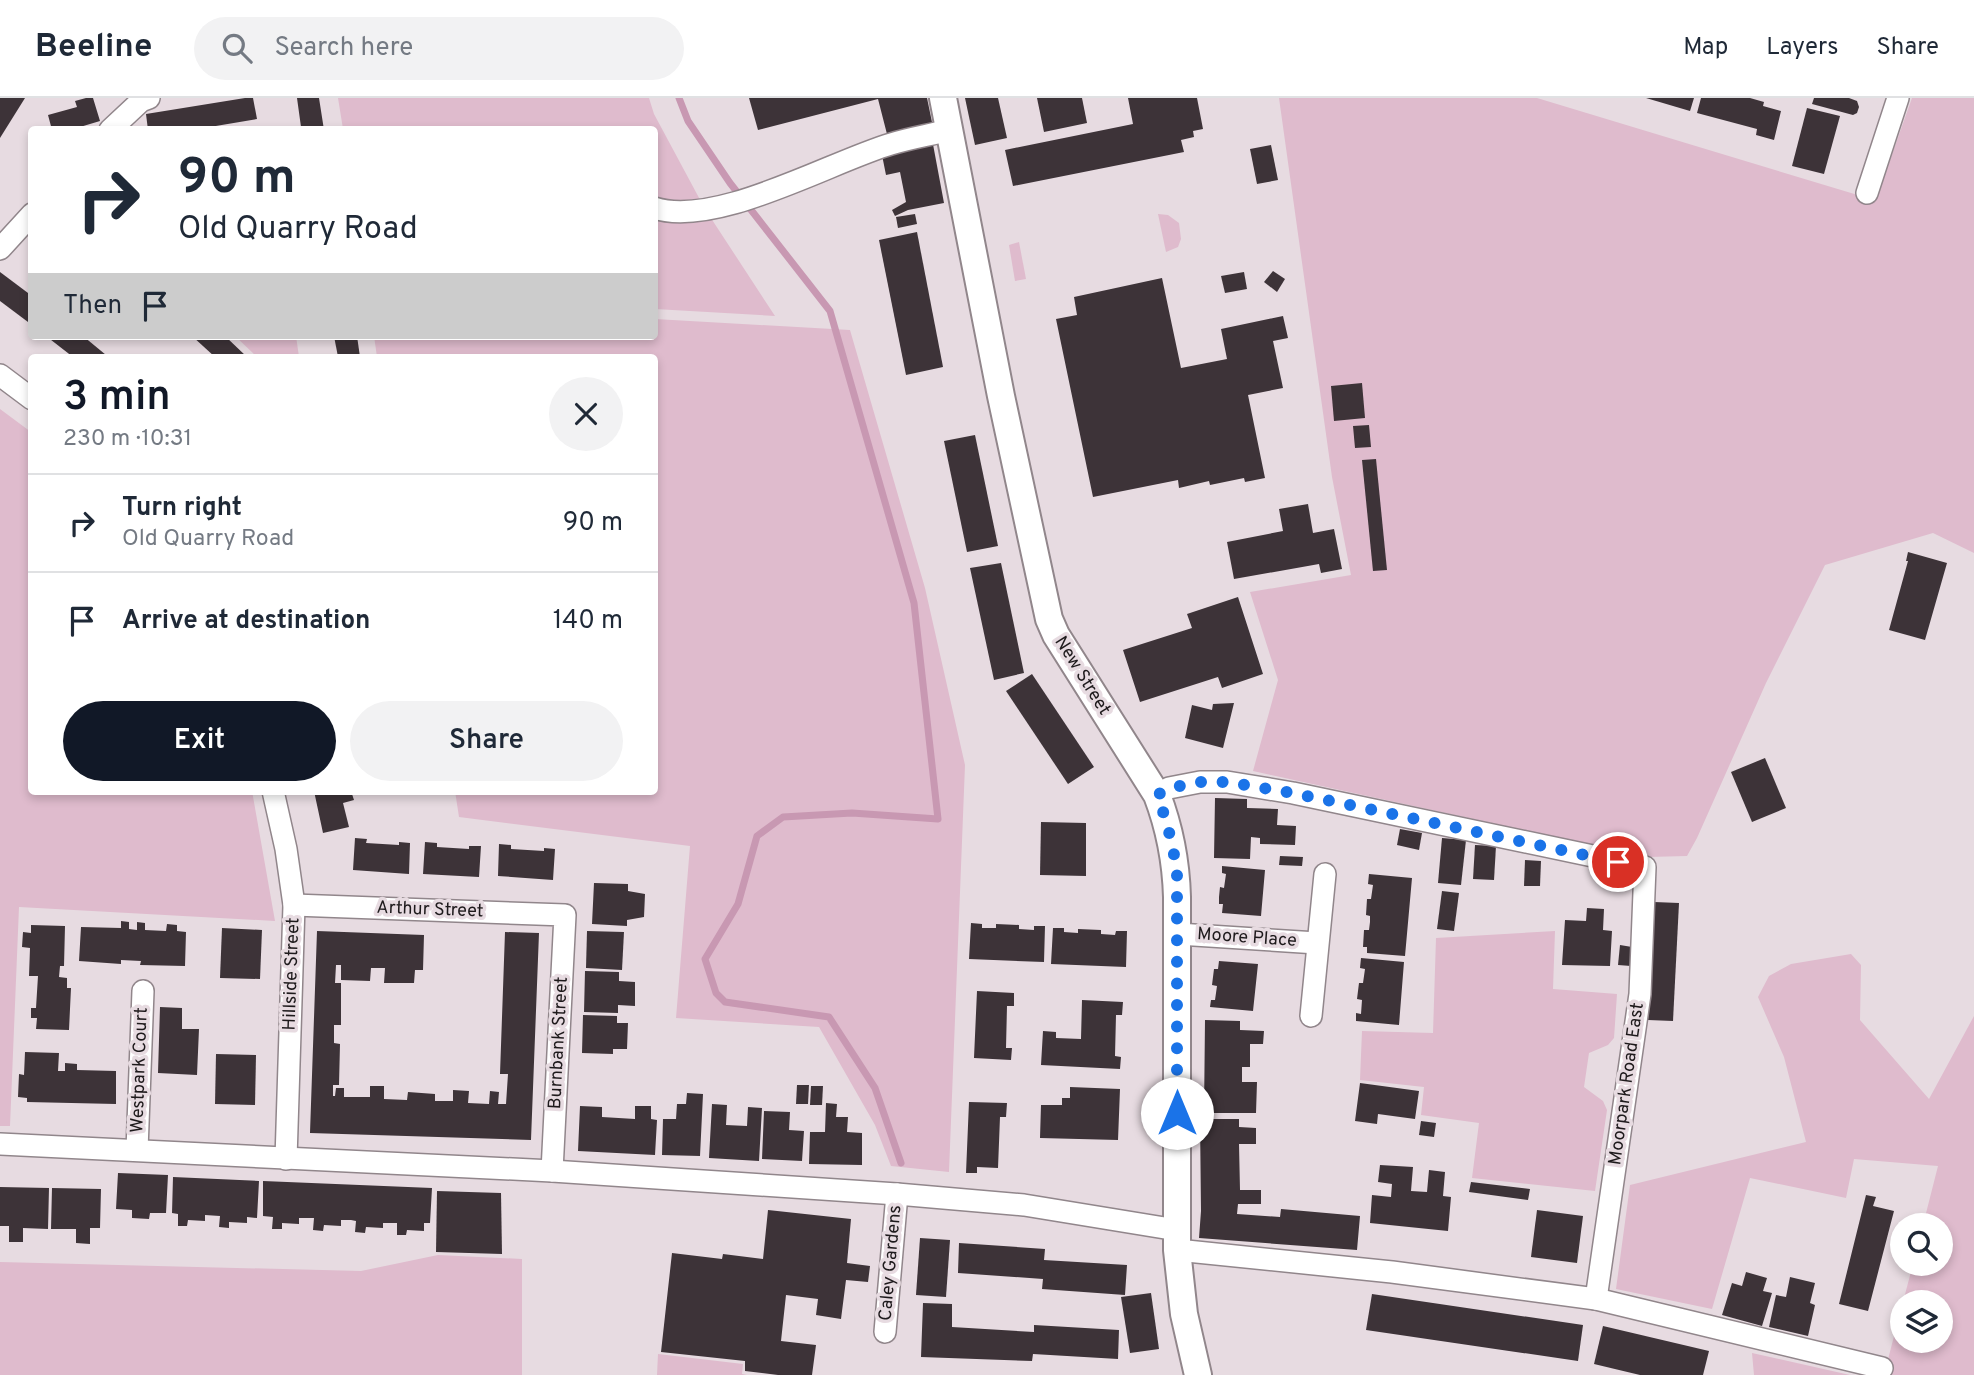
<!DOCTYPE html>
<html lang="en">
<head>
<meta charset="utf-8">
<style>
  body { margin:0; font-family:Overpass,sans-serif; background:#f2f2f3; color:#1f2937; height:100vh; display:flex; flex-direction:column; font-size:26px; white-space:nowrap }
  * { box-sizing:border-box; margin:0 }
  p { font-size:23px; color:#747a83 }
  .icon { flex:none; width:38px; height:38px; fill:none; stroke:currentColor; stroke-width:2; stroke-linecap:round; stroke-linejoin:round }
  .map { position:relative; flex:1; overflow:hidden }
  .panel { position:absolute; left:28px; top:256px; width:630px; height:441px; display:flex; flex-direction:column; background:#fff; border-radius:7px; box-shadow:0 4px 10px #0003 }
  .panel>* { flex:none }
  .guide { position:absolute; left:28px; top:28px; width:630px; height:214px; border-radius:7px; box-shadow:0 4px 10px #0003; background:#fff; color:#1f2937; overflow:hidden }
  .buttons { position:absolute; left:1890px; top:1115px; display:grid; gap:14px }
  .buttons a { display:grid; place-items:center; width:63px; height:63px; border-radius:50%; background:#fff; box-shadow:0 4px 10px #0003; font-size:35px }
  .pin { position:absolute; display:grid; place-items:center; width:60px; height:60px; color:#fff; margin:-30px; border:4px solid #fff; border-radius:50%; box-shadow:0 2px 7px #0007 }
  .me { position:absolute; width:77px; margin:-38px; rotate:0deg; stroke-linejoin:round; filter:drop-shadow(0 0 5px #0008) }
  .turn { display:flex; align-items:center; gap:24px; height:147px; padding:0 35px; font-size:32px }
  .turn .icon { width:91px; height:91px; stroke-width:2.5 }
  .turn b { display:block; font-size:49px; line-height:60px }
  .then { display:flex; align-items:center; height:66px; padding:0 35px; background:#0003; gap:14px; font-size:26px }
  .round { display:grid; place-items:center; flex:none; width:74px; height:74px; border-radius:37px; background:#f2f2f3 }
  .headline { display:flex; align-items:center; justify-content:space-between; height:119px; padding:0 35px }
  h1 { font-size:42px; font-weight:600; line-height:52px; color:#111827 }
  .cta { display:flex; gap:14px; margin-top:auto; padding:14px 35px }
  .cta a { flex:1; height:80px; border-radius:42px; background:#111827; color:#fff; font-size:28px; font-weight:600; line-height:80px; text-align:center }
  .cta a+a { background:#f2f2f3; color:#1f2937 }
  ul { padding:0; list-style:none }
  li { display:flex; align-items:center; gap:21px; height:98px; padding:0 35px; border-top:2px solid #e0e1e3 }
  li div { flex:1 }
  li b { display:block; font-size:26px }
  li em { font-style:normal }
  header { display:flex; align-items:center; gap:42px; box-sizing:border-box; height:98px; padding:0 35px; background:#fff; border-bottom:2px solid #e0e1e3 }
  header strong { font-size:33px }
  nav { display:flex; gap:38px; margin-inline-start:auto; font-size:24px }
  .search { width:490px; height:63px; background:#f2f2f3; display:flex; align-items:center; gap:18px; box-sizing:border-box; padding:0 24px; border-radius:38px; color:#747a83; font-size:26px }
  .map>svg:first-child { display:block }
  .green { fill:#dfbbcd }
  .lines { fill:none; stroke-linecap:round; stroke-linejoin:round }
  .stream { stroke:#c898b2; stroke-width:7 }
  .building { fill:#3d3338 }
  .minor-casing { stroke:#91868b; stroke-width:24 }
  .tertiary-casing { stroke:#91868b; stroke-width:30 }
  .minor { stroke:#fff; stroke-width:21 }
  .tertiary { stroke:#fff; stroke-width:26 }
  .route { stroke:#1a73e8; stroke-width:12; stroke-dasharray:0 21.6 }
  .labels { text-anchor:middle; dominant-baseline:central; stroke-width:7; stroke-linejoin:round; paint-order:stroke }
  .street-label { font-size:18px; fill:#1e1a1c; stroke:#e7dbe1 }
</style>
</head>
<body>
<header>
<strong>Beeline</strong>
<div class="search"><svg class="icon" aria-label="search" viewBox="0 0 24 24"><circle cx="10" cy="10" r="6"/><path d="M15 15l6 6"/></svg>Search here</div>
<nav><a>Map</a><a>Layers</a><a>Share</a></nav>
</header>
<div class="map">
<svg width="1974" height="1277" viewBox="0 0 1974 1277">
  <rect width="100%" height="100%" fill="#e7dbe1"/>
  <g class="green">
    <path d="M338,0H649L654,16L705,111L775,218L655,211L654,32L343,31Z"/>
    <path d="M1279,0H1537L1871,101L1879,93L1912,0H1974V455L1933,435L1825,467L1766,585L1697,740L1687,758L1648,759L1253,673L1278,582L1250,494L1351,477L1332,379Z"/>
    <path d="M1158,116L1168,117L1179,125L1181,141L1178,149L1166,154Z"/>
    <path d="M1019,144L1026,181L1015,183L1009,147Z"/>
    <path d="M655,221L850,232L925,490L965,667L949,1074L891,1068L875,1027L819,929L676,920L690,748L459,719L455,693H654V259H377L374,238H654Z"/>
    <path d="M235,238H296L299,259H257Z"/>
    <path d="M0,311L31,334L32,693H252L275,823L19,809L10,1028H0Z"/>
    <path d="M1555,833L1553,891L1617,896L1614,940L1608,947L1589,955L1584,989L1603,1003L1607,1012L1595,1093L1472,1080L1479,1025L1421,1017L1424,989L1360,982L1362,933L1433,935L1436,840Z"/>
    <path d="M1851,856L1861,867L1860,922L1929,1001L1974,918V1277H1884L1902,1207V1242H1941V1204H1903L1913,1166H1941V1127H1923L1938,1068L1854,1061L1846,1100L1750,1080L1712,1211L1616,1191L1630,1087L1806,1044L1784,959L1758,899L1769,878L1791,866Z"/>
    <path d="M438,1157L522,1161V1277H0V1164L361,1173Z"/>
    <path d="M1752,1255L1850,1277H1754Z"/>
    <path d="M658,1256L743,1266L742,1276L747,1277H657Z"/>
  </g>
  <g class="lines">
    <path class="stream" d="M679,0L688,23L730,85L830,213L914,505L938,721L852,715L783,719L757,738L738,806L705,861L716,895L725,904L829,919L875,990L901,1065"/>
  </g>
  <g class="building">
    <path d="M0,0H25L0,40Z"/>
    <path d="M86,0H93L100,23L70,32H52L48,17L77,9L75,3Z"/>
    <path d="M245,0H253L257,21L192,32H148L146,16Z"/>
    <path d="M297,0H319L324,32H291L301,29Z"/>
    <path d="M749,0H927L933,29L888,40L878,1L758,32Z"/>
    <path d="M965,0H998L1007,40L975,47Z"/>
    <path d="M1037,0H1082L1087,25L1044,34Z"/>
    <path d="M1128,0H1197L1203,31L1193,33L1194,39L1181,42L1184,54L1013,88L1005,52L1133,26Z"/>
    <path d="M1646,0H1694L1690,13Z"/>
    <path d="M1701,0H1750L1764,4L1763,8L1781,13L1774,42L1756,37L1757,31L1697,15Z"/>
    <path d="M1814,0H1849L1857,3L1859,9L1857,15L1853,17L1812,6Z"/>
    <path d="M1807,10L1840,18L1824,76L1792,68Z"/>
    <path d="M932,41L944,105L908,112L895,118L892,112L906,104L900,74L886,77L882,57Z"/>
    <path d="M1271,47L1278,82L1257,86L1250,51Z"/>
    <path d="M915,116L917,126L898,130L896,119Z"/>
    <path d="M917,134L943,269L906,277L879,142Z"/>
    <path d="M1273,173L1285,181L1277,194L1264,184Z"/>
    <path d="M0,174L32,198V227L0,203Z"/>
    <path d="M1244,174L1247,191L1225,195L1221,178Z"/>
    <path d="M1162,180L1181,270L1227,261L1221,231L1283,218L1288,240L1273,243L1283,290L1248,297L1265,380L1245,384L1244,380L1210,387L1209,383L1179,390L1178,382L1093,399L1056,221L1077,217L1074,199Z"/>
    <path d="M46,238H83L106,257L105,259H73Z"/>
    <path d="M192,238H225L247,259H215Z"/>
    <path d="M334,238H357L360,259H338Z"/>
    <path d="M1362,285L1365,320L1334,323L1331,288Z"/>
    <path d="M1369,327L1371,349L1355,350L1353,328Z"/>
    <path d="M975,337L998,448L967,454L944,343Z"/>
    <path d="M1376,361L1387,472L1373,473L1362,362Z"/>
    <path d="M1308,406L1313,435L1334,431L1342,471L1321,475L1319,466L1234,481L1227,444L1283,433L1279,411Z"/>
    <path d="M1908,454L1947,465L1925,542L1889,532L1908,463H1906Z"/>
    <path d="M1001,465L1024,575L994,582L970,470Z"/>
    <path d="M1238,499L1263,576L1222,590L1218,579L1140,604L1123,552L1192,530L1187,516Z"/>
    <path d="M1032,576L1094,669L1068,686L1006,593Z"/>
    <path d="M1234,605L1223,650L1185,640L1192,607L1212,612L1213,606Z"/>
    <path d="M1765,660L1786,710L1752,724L1731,674Z"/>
    <path d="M314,693H351L354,702L343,705L349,729L323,735Z"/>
    <path d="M1215,700L1247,701V710L1278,711L1277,727L1296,728L1295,747L1260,746V740L1251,739L1250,761L1214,760Z"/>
    <path d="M1041,724L1086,725V778L1040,777Z"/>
    <path d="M1400,731L1422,735L1419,752L1397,747Z"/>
    <path d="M355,740L367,741L366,745L399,747V744L410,745L409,776L353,772Z"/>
    <path d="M1442,740L1466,742L1461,787L1438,785Z"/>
    <path d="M425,744L437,745V749L469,751V748H481L479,779L423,776Z"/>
    <path d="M499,746L511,747V751L544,753V750L555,751L553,782L498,778Z"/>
    <path d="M1475,747L1496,748L1494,782L1473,781Z"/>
    <path d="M1280,758L1303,759L1302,768L1279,767Z"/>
    <path d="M1525,762L1541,763L1540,788H1524Z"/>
    <path d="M1222,768L1265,772L1261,818L1222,815L1223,806H1219V799L1220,789L1224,790L1226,776L1222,775Z"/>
    <path d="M1369,776L1412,780L1405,858L1367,855V849H1363L1364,832H1369L1370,824V818L1366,817L1367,801H1371L1373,787L1368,786Z"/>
    <path d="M594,785L628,786V793L645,796L644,819L627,822V828L592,826Z"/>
    <path d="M1442,793L1459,795L1454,833L1437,831Z"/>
    <path d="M1654,804L1679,805L1673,923L1648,922Z"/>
    <path d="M1587,810L1604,811L1603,832L1612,833L1610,868L1562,867L1565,822L1586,823Z"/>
    <path d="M121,823L129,824V831L137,832V824L145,825V832L166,833L167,826L177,827V833L186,834L185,868L140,867L141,863L121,862V866L79,863L81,829L121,830Z"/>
    <path d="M971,825L982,826V830H996V826L1019,827V831L1034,832V828H1045L1044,864L969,861Z"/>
    <path d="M31,827L65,828L64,868H60L59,879L67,880V890H71L69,932L36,931L37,920H31V910H36L38,878H29L30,850L22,849L23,834L31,835Z"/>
    <path d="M222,830L262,832L260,881L220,880Z"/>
    <path d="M1053,830H1064V834L1078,835V831L1101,832V836L1115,837L1116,833H1127L1126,869L1051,866Z"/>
    <path d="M317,833L424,837L423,872H415L414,885H384L385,870H371L370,883L341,882V867H336L335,885H341V927H334V945L340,946L339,987H333V998H335L336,990H344V999H370V988H384V1001L407,1002L408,994L435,996V1003H453V992L469,993L468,1005L489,1006L490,993L499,994L498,1006H506L508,976H500L505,834L539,835L531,1042L310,1035Z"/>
    <path d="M587,833L624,834L622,872L586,870Z"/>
    <path d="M1620,847L1632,849L1631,868L1618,867Z"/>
    <path d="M1361,860L1404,864L1399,927L1356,923V915L1361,916L1362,902L1357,901L1359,885H1363L1365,871L1360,870Z"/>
    <path d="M1219,863L1258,866L1253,913L1210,909L1211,902H1215L1217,888L1212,887L1214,871H1218Z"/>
    <path d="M585,873L619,874V883L635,884V908L618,907V915L584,914Z"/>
    <path d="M977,893L1014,895V908H1007L1006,950H1012L1011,962L974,960Z"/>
    <path d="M1082,902L1123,904L1122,917H1116L1115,958L1121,959L1120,971L1041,967L1043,933L1056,934V940L1081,941Z"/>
    <path d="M160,909L182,910V931H199L197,977L158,975Z"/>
    <path d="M583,917L617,918V925H628L627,951H613V956L582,955Z"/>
    <path d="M1205,922L1240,923V932L1264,933L1263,946H1250V969H1242V984H1257L1256,1015H1204Z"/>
    <path d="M25,954L59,955L58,973H65V965L77,966V972L116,973V1006L27,1004V1000L18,999L19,976L24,977Z"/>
    <path d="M216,956L256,957L255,1007L215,1006Z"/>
    <path d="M1360,985L1419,993L1415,1021L1378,1016L1377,1026L1355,1023Z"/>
    <path d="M797,987H809L808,1006H796Z"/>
    <path d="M811,988H823L822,1007H810Z"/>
    <path d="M1070,989L1120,991L1118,1042L1040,1040L1041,1007H1062V1000H1070Z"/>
    <path d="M687,995L703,996L700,1058L662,1057L663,1021H676L677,1006H686Z"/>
    <path d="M969,1004L1007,1005L1006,1019H1000L998,1070L977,1069V1075H966Z"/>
    <path d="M826,1005L837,1006L836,1019H848L847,1034L862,1035V1067L809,1066L810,1034H825Z"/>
    <path d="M712,1006L727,1007L726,1027L747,1028L748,1009L762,1010L759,1063L709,1060Z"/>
    <path d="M580,1008L602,1009V1019L635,1021V1008H651V1021L657,1022L655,1057L578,1053Z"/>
    <path d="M764,1013L790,1014L789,1032L804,1033L802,1063L762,1061Z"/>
    <path d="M1200,1021H1239V1029L1256,1030V1046H1239L1240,1092H1261V1106H1238L1237,1116L1280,1119L1281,1111L1360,1118L1357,1152L1199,1140L1201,1113Z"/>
    <path d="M1421,1023L1436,1025L1434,1039L1419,1037Z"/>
    <path d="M1380,1067L1413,1069L1411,1093L1427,1094L1429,1072L1445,1074L1443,1098L1451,1099L1448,1133L1370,1125L1372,1097L1391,1099L1392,1086L1378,1084Z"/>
    <path d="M118,1075L168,1077L166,1115H150L149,1121L132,1120V1112L116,1111Z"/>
    <path d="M173,1079L259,1083L257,1120L247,1119V1125L229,1124V1130L219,1129L220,1118L205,1117V1123L188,1122L187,1128H178V1116L172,1115Z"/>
    <path d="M263,1083L432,1090L430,1125H424V1133L407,1132L406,1137H397V1125H383V1130L366,1129L365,1135L355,1134L356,1123L351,1122H341V1128L324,1127L323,1133L313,1132L314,1120H299V1126L282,1125V1131H272L273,1119L263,1118Z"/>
    <path d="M1471,1084L1530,1091L1528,1102L1469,1094Z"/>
    <path d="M0,1089L49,1090L48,1131L23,1130V1144H9V1128H0Z"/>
    <path d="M52,1090L101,1091L100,1130H90V1146L76,1145V1131H51Z"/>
    <path d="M437,1093L501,1095L502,1156L436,1154Z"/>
    <path d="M1866,1097L1876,1099L1873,1108L1894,1113L1868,1213L1839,1206Z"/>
    <path d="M768,1112L851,1121L847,1165L870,1168L868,1184L846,1182L841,1221L816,1217L818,1201L786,1197L781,1243L816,1247L812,1277H778L745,1273V1263L661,1254L672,1155L722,1161L723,1156L763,1161Z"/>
    <path d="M1537,1112L1583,1118L1577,1165L1531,1159Z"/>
    <path d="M920,1140L950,1142L946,1199L916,1197Z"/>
    <path d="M959,1145L1045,1151L1044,1162L1127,1167L1125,1197L1042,1191L1043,1181L958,1175Z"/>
    <path d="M1746,1174L1767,1180L1763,1193L1772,1195L1762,1228L1722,1217L1732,1185L1742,1188Z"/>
    <path d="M1790,1179L1815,1185L1810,1205L1815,1207L1808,1238L1769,1229L1776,1197L1786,1199Z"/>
    <path d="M1151,1195L1159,1251L1130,1255L1121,1199Z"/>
    <path d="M1372,1196L1583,1227L1578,1263L1366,1232Z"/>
    <path d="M923,1205L952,1206V1229L1034,1234V1227L1119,1232L1118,1261L1033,1256L1032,1263L921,1259Z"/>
    <path d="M1603,1228L1709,1253L1703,1277H1640L1594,1266Z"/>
  </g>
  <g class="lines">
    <defs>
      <g id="minor">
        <path d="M110,32L141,3L149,0"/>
        <path d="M1867,95L1898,0"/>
        <path d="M654,110C716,130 830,64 891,46C910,40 930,37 949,32"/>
        <path d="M0,151L32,116"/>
        <path d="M0,277L32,301"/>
        <path d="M273,693L286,751L294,807L286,1061"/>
        <path d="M1157,697L1169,690L1200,684H1227L1293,695L1645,769L1640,896L1596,1201"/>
        <path d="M294,807L565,817L552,1073"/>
        <path d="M1178,836L1317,845"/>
        <path d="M1311,918L1325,776"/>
        <path d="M0,1046L552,1073L897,1096L1024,1107L1177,1132"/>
        <path d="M137,1052L143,893"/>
        <path d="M1177,1152L1392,1174L1596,1201L1882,1270"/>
        <path d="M885,1234L897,1096"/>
      </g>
      <path id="tertiary" d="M943,0L1001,298L1049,521L1056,537L1157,697C1170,731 1176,763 1177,799V1152L1184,1216L1198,1277"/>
    </defs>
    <use href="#minor" class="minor-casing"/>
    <use href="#tertiary" class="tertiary-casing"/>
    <use href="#minor" class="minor"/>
    <use href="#tertiary" class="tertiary"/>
  </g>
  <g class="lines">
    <path class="route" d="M1177,1015V770L1167,725L1157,697L1170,690L1200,684H1227L1293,695L1618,764"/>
  </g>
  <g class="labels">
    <g class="street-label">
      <text transform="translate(1082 578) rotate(58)">New Street</text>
      <text transform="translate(430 812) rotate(2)">Arthur Street</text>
      <text transform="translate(1247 840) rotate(4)">Moore Place</text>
      <text transform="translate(292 876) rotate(-88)">Hillside Street</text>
      <text transform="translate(559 945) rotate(-87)">Burnbank Street</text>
      <text transform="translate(140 972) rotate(-88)">Westpark Court</text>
      <text transform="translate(1627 986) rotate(-82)">Moorpark Road East</text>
      <text transform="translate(891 1165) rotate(-85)">Caley Gardens</text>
    </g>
  </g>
</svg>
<div class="buttons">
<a><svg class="icon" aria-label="search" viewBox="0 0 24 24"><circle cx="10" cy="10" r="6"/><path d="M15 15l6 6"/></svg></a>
<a><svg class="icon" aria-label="layers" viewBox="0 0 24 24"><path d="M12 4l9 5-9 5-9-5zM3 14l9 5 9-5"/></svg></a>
</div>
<div class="pin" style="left:1618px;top:764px;background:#d93025"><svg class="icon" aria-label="arrive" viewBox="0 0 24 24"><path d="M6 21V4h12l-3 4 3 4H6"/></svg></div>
<svg class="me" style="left:1177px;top:1015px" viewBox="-20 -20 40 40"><circle r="19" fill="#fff"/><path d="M0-13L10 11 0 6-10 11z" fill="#1a73e8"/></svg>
<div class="guide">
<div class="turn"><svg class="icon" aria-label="right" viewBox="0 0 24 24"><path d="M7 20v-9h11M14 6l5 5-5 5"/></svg><div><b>90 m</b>Old Quarry Road</div></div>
<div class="then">Then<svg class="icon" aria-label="arrive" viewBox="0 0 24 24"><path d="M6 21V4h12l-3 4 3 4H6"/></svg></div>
</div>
<section class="panel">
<div class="headline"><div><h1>3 min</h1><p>230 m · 10:31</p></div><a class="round"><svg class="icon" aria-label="close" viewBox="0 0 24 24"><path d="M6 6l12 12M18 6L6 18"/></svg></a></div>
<ul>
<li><svg class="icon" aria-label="right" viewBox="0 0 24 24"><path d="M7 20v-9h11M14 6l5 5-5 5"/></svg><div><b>Turn right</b><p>Old Quarry Road</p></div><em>90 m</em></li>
<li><svg class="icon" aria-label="arrive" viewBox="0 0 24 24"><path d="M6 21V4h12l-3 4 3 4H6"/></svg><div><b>Arrive at destination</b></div><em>140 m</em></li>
</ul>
<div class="cta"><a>Exit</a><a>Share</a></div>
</section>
</div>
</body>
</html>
